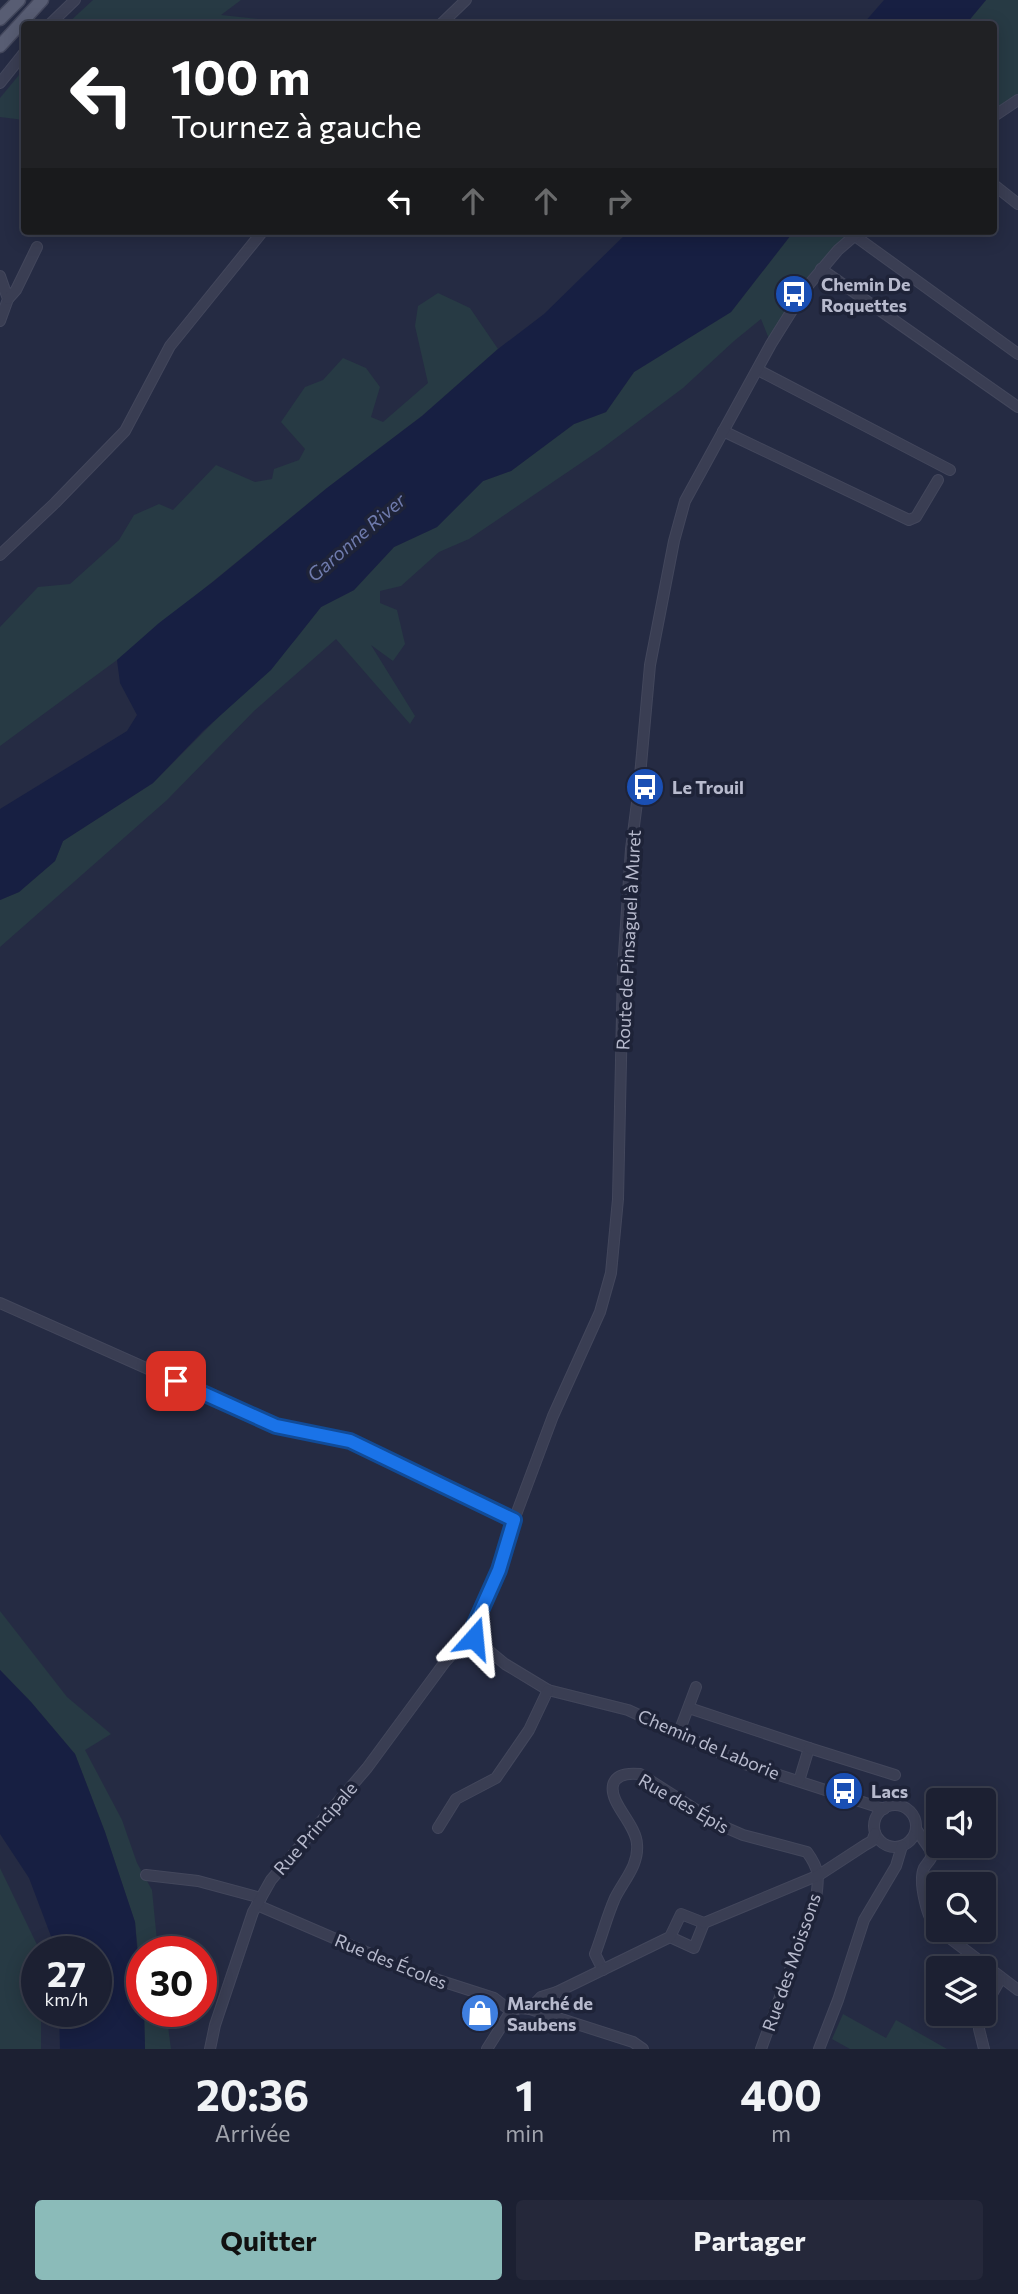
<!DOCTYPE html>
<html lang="fr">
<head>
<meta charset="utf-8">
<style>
  body { margin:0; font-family:Commissioner,sans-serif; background:#25283a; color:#f1f3f6; height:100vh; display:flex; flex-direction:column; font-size:26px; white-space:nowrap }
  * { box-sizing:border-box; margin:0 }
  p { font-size:23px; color:#a0a3ac }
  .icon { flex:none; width:38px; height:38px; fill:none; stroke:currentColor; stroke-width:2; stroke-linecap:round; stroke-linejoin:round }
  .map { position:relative; height:2049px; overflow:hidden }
  .details { display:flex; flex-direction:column; background:#1c2032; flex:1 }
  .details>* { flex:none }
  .hud { position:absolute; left:21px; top:21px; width:976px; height:214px; border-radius:7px; box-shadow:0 4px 18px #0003,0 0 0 2px #3a3e4d; background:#202124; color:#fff; overflow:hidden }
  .tools { position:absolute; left:926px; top:1788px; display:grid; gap:14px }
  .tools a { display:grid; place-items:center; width:70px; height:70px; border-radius:7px; background:#1c2032; box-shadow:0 4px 18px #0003,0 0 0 2px #3a3e4d; font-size:35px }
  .speed { position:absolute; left:21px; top:1936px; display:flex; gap:14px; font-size:35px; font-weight:700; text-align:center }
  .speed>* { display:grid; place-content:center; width:91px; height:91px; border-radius:50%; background:#1c2032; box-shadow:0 4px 18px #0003,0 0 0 2px #3a3e4d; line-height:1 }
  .speed small { font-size:18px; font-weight:400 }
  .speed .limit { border:10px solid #d22; background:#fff; color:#111 }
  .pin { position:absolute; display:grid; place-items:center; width:60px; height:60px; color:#fff; margin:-30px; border-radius:14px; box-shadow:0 4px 10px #0006 }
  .me { position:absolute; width:77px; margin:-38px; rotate:18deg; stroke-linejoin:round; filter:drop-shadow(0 0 5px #0008) }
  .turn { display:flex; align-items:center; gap:24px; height:147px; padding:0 35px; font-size:32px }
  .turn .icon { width:91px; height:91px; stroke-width:2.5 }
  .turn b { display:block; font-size:49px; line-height:60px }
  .lanes { display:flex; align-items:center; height:66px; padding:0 35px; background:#0003; justify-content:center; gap:35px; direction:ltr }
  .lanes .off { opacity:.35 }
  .eta { display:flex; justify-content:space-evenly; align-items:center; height:119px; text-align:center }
  .eta b { font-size:42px; font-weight:700; line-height:49px }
  .cta { display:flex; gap:14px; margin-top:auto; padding:14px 35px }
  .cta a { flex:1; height:80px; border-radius:7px; background:#8bbbb9; color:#111; font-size:28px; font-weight:700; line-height:80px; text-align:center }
  .cta a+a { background:#25283a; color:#f1f3f6 }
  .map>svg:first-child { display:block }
  .green { fill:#273a44 }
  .water { fill:#171f42 }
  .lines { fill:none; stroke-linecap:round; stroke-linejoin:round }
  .minor-casing { stroke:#43475c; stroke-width:12 }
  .major-casing { stroke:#43475c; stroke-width:15 }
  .minor { stroke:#3a3e53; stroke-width:10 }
  .major { stroke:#585d73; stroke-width:12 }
  .route-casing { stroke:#114b97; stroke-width:18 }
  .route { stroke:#1a73e8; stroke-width:12 }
  .labels { text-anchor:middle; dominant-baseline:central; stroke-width:7; stroke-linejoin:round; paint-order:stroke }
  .poi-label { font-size:18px; font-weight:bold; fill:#b7bacd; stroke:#1e2338; text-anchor:start }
  .street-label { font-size:18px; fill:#b7bacd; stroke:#1e2338 }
  .water-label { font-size:19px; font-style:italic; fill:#6f7bad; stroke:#1e2338 }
</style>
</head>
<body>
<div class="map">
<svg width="1018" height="2049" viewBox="0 0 1018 2049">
  <rect width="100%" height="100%" fill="#252b43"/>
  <g class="green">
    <path d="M93,0H241L221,15L303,24H67Z"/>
    <path d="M986,0H1018V100L994,116V24H966Z"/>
    <path d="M24,69V120L0,117V98Z"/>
    <path d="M794,231H860L838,250L771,344L761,319L734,341L683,388L600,450L469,539L439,552L401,586L380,591V603L397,610L405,644L393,661L371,645L415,716L410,724L336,639L254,711L167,800L0,947V900L19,892L55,861L63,841L153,783L295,640L321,607L354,590L394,547L437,527L483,481L511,471L574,424L606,412L634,372L731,312Z"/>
    <path d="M438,293L470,308L498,349L422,416L327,488L117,660L0,746V627L38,587L70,584L119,540L134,515L159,504L173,510L216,465L255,482L272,479L274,469L299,460L305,449L281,422L305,387L323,380L343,358L366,368L380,387L371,417L383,422L428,383L415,326L418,306Z"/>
    <path d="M0,1611L67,1697L111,1734L85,1750L122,1820L137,1863L152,1890L158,1951H142V1989L135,1922L105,1832L75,1754L31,1702L0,1670Z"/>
    <path d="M0,1868L40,1951H37V2011H41V2049H0Z"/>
    <path d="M144,2011H166L171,2049H145Z"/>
    <path d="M843,2014L886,2038L896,2020L947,2049H850L832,2039Z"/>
  </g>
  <g class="water">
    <path d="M884,0H986L966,24H863Z"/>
    <path d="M629,231H794L731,312L634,372L606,412L574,424L511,471L483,481L437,527L394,547L354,590L321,607L271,670L203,731L153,783L63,841L55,861L19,892L0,900V809L127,731L137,715L120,683L117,660L159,623L214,581L327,488L422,416L498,349L544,314Z"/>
    <path d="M0,1670L31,1702L75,1754L105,1832L135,1922L142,2011H144L145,2049H60L59,2011H96V1951H53L52,1939L29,1878L0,1834Z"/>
  </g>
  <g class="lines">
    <defs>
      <g id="minor">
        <path d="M50,24L75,0"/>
        <path d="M441,24L466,0"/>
        <path d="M0,83L24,53"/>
        <path d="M994,116L1018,100"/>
        <path d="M994,185L1018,204"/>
        <path d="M855,236L1018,354"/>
        <path d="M821,269L1018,407"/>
        <path d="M0,276L8,299L0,321"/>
        <path d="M8,299L16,290L37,247"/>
        <path d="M758,370L950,470"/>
        <path d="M723,431L909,520L916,517L938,480"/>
        <path d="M0,555L55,503L125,431L170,346L263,231"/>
        <path d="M0,1303L276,1426L350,1441L514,1520"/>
        <path d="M470,1635L505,1664L548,1690L628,1710L745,1764L884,1809"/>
        <path d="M689,1708L809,1748L799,1781"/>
        <path d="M679,1732L696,1687"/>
        <path d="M809,1748L895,1775"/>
        <circle cx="895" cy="1826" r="21"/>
        <path d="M438,1828L456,1799L496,1778L529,1730L548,1690"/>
        <path d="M916,1829L931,1851V1858C930,1860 925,1866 924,1868C918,1881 927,1921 938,1929"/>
        <path d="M146,1875L198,1881L261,1898"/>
        <path d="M257,1905L410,1971L494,1998L511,2011"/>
        <path d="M939,1930L1018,1990"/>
        <path d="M670,1937L694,1948L704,1923"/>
        <path d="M603,1970L595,1954C602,1936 607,1916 615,1898C624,1880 639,1865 637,1844C636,1824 609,1803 613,1785C616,1773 630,1773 640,1774L720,1825L743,1835L807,1852C820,1870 819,1877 816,1899L761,2049"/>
        <path d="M984,2008L1001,1978"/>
        <path d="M530,2009L541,1997L557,1992L670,1937L681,1914L704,1923L819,1875L865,1845L872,1841L875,1833"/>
        <path d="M511,2011L520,2008L530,2009L633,2042L643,2049"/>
        <path d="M548,2014L552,1999L557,1992"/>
        <path d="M980,2014L979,2029L984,2049"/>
        <path d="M210,2049L215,2025L253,1912L271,1880L367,1768L445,1662L470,1635L499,1570L514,1520L553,1416L600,1312L611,1273L618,1199L623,969L631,849L639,787L650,665L674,541L685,501L771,344L806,288L838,250L860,231"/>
        <path d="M487,2049L511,2011"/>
        <path d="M819,2049L838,2000L864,1920L896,1866L902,1846"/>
      </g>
      <g id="major">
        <path d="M0,19L19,0"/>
        <path d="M0,46L42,0"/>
      </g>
    </defs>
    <use href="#minor" class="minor-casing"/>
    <use href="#major" class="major-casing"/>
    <use href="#minor" class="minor"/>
    <use href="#major" class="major"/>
  </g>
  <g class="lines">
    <defs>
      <path id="route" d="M176,1381L276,1426L350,1441L514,1520L499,1570L470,1635L474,1638"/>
    </defs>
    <use href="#route" class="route-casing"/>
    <use href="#route" class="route"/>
  </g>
  <defs>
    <symbol id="bus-disc" viewBox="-11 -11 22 22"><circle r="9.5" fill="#1a4fb4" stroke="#1e2338"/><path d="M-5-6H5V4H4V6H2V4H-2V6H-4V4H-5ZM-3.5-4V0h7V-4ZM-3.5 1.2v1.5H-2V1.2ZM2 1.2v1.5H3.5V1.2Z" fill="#fff"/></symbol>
    <symbol id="shop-disc" viewBox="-11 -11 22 22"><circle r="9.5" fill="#3f7fe0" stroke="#1e2338"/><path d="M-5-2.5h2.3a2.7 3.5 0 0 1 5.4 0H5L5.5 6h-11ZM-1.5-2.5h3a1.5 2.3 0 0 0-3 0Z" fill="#fff"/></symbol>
  </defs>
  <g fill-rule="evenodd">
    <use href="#bus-disc" x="772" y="272" width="44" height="44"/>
    <use href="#bus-disc" x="623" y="765" width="44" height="44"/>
    <use href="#bus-disc" x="822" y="1769" width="44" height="44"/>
    <use href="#shop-disc" x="458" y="1991" width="44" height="44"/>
  </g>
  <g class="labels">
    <g class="poi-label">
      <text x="821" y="284">Chemin De<tspan x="821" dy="21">Roquettes</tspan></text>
      <text x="672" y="787">Le Trouil</text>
      <text x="871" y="1791">Lacs</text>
      <text x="507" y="2003">Marché de<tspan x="507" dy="21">Saubens</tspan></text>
    </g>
    <g class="street-label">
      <text transform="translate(628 940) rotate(-87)">Route de Pinsaguel à Muret</text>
      <text transform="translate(709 1744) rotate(23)">Chemin de Laborie</text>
      <text transform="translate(684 1803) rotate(30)">Rue des Épis</text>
      <text transform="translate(315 1828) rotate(-49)">Rue Principale</text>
      <text transform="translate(391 1961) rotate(22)">Rue des Écoles</text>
      <text transform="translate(791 1962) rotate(-71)">Rue des Moissons</text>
    </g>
    <g class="water-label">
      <text transform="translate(356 537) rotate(-41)">Garonne River</text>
    </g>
  </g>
</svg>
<div class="tools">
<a><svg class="icon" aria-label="sound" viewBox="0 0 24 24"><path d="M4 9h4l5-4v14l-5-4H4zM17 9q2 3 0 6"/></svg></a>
<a><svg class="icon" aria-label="search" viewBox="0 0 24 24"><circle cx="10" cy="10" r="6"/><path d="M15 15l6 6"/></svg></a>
<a><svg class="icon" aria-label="layers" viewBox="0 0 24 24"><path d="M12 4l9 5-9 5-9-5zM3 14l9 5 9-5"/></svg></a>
</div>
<div class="speed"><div>27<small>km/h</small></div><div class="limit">30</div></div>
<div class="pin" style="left:176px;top:1381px;background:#d93025"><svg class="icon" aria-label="arrive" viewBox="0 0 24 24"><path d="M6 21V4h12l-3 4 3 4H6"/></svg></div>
<svg class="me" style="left:474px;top:1638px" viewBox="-20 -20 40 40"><path d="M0-17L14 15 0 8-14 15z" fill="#1a73e8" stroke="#fff" stroke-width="4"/></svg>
<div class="hud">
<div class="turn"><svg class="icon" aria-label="left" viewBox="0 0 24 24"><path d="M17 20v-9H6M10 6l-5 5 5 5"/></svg><div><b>100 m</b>Tournez à gauche</div></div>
<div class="lanes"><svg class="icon" aria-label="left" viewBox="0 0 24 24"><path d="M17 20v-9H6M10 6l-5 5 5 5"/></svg><svg class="icon off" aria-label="ahead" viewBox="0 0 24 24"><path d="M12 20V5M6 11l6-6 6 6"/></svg><svg class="icon off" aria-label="ahead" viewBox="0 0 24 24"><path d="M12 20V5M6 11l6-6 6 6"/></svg><svg class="icon off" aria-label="right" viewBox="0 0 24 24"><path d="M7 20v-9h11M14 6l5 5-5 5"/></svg></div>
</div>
</div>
<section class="details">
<div class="eta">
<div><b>20:36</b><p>Arrivée</p></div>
<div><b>1</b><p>min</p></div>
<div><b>400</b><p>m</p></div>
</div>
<div class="cta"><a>Quitter</a><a>Partager</a></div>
</section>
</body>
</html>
